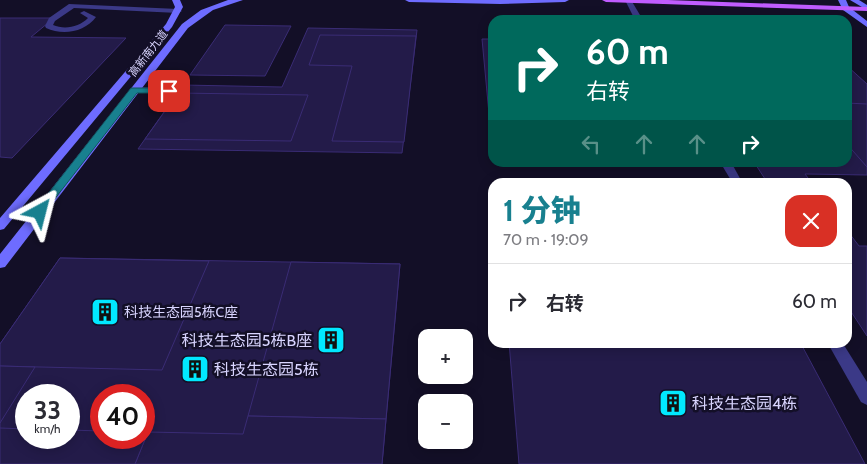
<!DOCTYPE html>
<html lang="zh">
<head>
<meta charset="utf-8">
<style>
  body { margin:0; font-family:Cabin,"Noto Sans SC",sans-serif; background:#f7f7f7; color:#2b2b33; height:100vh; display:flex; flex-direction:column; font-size:19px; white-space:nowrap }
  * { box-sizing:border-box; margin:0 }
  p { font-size:16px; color:#7c7c81 }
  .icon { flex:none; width:28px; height:28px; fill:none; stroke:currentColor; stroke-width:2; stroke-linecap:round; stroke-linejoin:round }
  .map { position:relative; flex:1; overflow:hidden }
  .side { position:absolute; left:488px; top:178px; width:364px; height:170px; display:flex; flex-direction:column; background:#fff; border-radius:15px; box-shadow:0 2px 12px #0003 }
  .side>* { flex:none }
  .top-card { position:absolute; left:488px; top:15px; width:364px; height:152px; border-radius:15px; box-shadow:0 2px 12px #0003; background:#00695c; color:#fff; overflow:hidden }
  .buttons { position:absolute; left:418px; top:329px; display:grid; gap:10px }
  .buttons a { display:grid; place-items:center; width:55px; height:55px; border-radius:10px; background:#fff; box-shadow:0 2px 12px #0003; font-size:25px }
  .speed { position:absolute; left:15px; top:384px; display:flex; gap:10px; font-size:25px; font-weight:700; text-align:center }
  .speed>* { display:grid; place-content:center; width:65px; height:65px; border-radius:50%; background:#fff; box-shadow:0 2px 12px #0003; line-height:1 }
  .speed small { font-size:12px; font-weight:400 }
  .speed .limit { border:8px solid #d22; background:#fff; color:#111 }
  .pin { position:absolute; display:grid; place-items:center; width:42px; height:42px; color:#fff; margin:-21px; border-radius:10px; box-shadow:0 2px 8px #0006 }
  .me { position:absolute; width:55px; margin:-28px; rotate:38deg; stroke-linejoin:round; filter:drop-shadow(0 0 4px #0008) }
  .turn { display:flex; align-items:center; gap:18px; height:105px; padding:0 15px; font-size:22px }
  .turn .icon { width:65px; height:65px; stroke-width:2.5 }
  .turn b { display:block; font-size:35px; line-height:42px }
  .lanes { display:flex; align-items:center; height:48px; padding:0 15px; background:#0003; justify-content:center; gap:25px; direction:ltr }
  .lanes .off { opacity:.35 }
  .round { display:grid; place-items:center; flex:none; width:52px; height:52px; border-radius:15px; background:#f7f7f7 }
  .overview { display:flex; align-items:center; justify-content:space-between; height:85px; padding:0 15px }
  h1 { font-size:30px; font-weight:800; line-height:38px; color:#18808f }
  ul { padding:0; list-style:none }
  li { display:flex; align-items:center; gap:15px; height:75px; padding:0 15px; border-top:1px solid #e1e1e2 }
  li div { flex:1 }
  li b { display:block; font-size:19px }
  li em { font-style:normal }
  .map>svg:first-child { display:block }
  .building { fill:#231b49; stroke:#3a2c75; fill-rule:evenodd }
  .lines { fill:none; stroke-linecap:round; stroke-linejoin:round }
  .lane { fill:#3b3987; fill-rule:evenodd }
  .street { fill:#3b3987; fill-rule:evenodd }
  .secondary { fill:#6e6cff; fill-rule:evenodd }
  .primary { fill:#c05cff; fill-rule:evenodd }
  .route { fill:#18808f; stroke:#10535d }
  .labels { text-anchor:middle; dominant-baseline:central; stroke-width:5; stroke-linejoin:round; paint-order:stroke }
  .far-street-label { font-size:11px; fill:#d9d5ff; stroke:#130f27 }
  .poi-label { font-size:14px; fill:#d9d5ff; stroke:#130f27; text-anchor:start }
  .near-poi-label { font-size:16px; fill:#d9d5ff; stroke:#130f27; text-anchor:start }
</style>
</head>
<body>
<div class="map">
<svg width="867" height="464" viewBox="0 0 867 464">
  <rect width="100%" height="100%" fill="#130f27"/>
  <g class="building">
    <path d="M0,18H54L31,37L126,38L12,158L0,157Z"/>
    <path d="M225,25L291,26L265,76L190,75Z"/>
    <path d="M308,28L417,30L402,153L138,149L183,85L282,87Z"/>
    <path d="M320,35L416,36L404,142L332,141L352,66L309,65Z"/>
    <path d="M482,39H492V156V146Z"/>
    <path d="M846,65L867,84V175L805,174L811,182H767L754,162H846Z"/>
    <path d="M178,93L308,95L291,141L145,139Z"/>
    <path d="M846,103L867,104V167L846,143Z"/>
    <path d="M846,229L859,246H867V336L846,304Z"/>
    <path d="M60,258L400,264L382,464H0V344ZM26,395H69V438H26ZM101,395H144V438H101Z"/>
    <path d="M60,258L209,261L162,370L0,366V344Z"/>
    <path d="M291,262L400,264L386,419L248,416Z"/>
    <path d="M509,342H800L865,464H519Z"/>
    <path d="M0,366L35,367L0,423Z"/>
    <path d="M248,416L386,419L382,464H135L148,432L243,434Z"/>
    <path d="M0,428L26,429V438H69V430L101,431V438H144V432H148L135,464H0Z"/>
  </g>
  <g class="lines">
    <g class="lane">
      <path d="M69,4L178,9L182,11L178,13L74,8L55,21L53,25C65,30 79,27 88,18L80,13L84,11L96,17C85,32 63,36 46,28L45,26L49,18Z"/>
      <path d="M134,87L169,88L174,91L169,94L131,92L129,90Z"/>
    </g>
    <g class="street">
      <path d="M625,0H631L643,20H635Z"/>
      <path d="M720,162H731L742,182H732Z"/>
      <path d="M827,342H842L867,382V405L861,402Z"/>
    </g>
    <g class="secondary">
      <path d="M172,0H180L183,7L172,27L4,229L0,230V218L166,24L175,7Z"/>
      <path d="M228,0H243L213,10L188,28L5,267L0,268V254L182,24L201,10Z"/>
      <path d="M405,0H569L565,2L500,4L409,2Z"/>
      <path d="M838,0H846L849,7L867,21V27L843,10Z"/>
      <path d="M850,0H859L867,5V10Z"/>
    </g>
    <path class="primary" d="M602,0H668L867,7V11L606,2Z"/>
  </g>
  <path class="route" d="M131,88H169L173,91L169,93H137L43,214H36L34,212L36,209Z"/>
  <defs>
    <symbol id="building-square" viewBox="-11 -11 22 22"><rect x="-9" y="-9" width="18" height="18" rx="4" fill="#01e8ff" stroke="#130f27"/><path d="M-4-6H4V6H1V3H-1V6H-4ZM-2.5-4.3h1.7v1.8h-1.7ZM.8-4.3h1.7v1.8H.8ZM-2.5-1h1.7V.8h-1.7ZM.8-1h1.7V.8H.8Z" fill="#111"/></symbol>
  </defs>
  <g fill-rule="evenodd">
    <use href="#building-square" x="89" y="296" width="32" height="32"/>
    <use href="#building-square" x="315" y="324" width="32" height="32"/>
    <use href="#building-square" x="179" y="353" width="32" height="32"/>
    <use href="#building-square" x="657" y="387" width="32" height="32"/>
  </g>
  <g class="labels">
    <g class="far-street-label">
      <text transform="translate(148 53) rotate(-52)">高新南九道</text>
    </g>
    <g class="poi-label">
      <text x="124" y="312">科技生态园5栋C座</text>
    </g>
    <g class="near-poi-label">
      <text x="312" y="340" text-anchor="end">科技生态园5栋B座</text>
      <text x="214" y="369">科技生态园5栋</text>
      <text x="692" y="403">科技生态园4栋</text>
    </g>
  </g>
</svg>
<div class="buttons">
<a>+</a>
<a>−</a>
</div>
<div class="speed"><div>33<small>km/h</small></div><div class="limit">40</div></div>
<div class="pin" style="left:169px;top:91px;background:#d93025"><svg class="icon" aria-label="arrive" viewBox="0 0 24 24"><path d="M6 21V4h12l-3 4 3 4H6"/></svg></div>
<svg class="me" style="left:40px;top:212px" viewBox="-20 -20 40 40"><path d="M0-17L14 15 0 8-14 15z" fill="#18808f" stroke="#fff" stroke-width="4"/></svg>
<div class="top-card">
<div class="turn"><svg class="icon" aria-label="right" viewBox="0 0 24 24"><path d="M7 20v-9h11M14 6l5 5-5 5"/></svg><div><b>60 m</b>右转</div></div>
<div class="lanes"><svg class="icon off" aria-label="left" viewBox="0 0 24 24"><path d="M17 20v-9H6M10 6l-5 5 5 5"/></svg><svg class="icon off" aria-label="ahead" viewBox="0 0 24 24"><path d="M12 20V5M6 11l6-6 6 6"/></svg><svg class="icon off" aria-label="ahead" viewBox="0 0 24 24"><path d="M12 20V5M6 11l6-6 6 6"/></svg><svg class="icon" aria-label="right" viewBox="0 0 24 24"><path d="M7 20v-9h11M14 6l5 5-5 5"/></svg></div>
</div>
<section class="side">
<div class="overview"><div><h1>1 分钟</h1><p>70 m · 19:09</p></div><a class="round" style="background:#d93025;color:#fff"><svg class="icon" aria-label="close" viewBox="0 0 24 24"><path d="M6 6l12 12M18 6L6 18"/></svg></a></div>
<ul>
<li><svg class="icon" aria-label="right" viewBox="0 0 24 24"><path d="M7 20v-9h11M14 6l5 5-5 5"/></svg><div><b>右转</b></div><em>60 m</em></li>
</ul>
</section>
</div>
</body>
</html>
